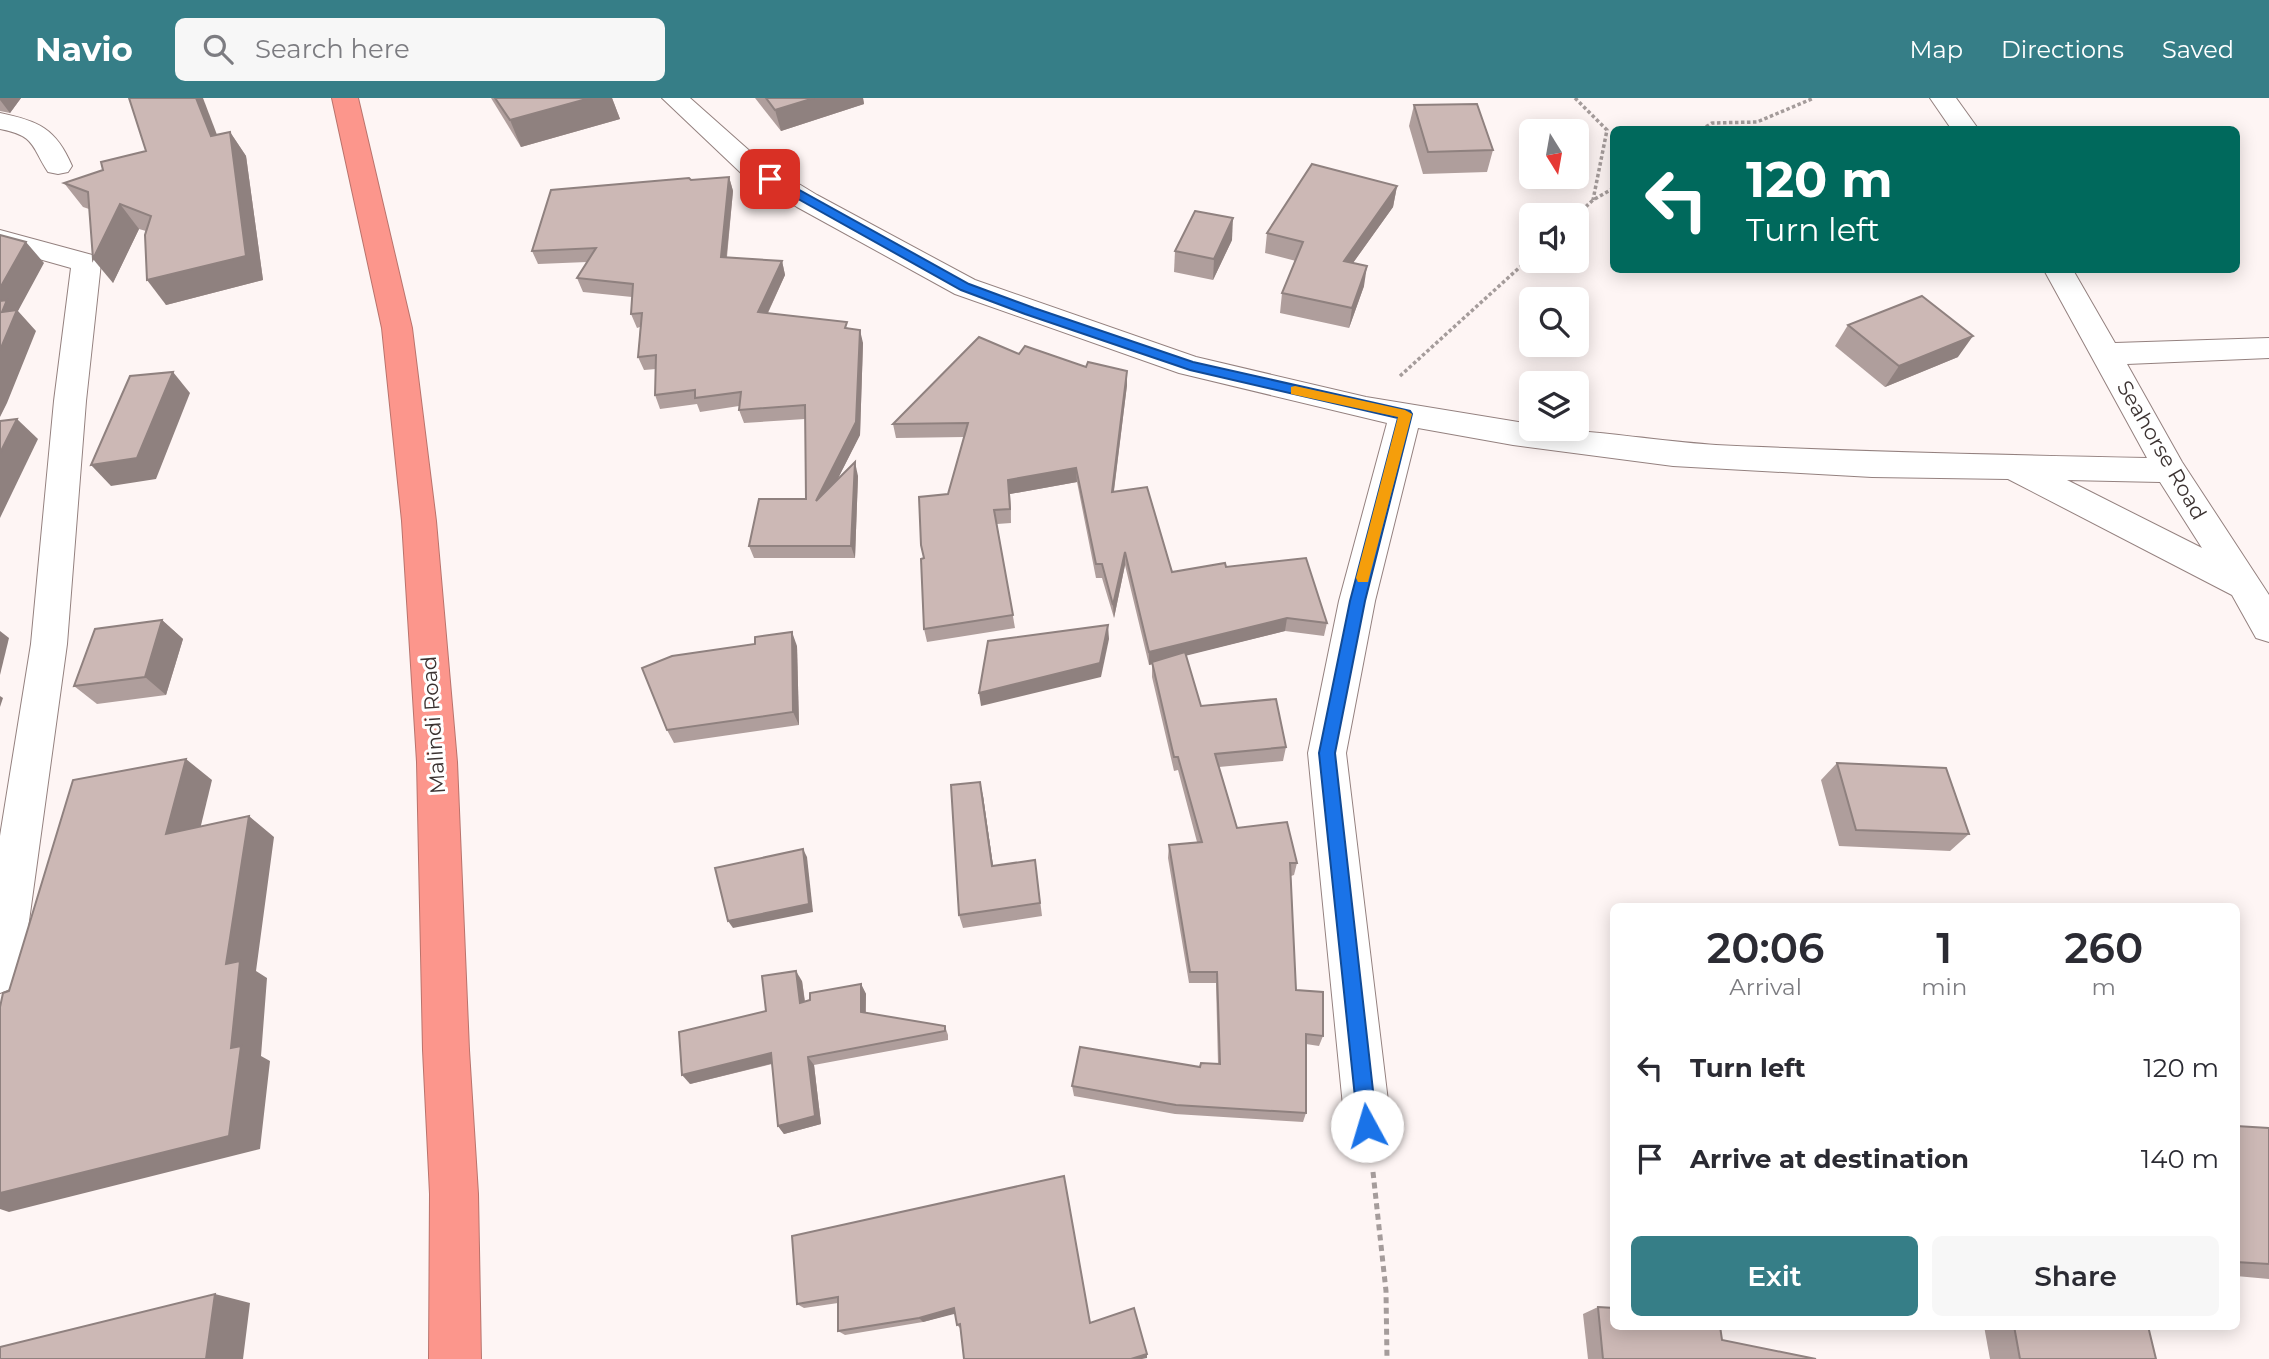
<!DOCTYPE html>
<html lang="en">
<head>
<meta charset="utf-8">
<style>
  body { margin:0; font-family:Montserrat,sans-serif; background:#f7f7f7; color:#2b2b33; height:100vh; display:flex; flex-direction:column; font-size:26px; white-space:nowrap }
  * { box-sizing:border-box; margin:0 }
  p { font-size:23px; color:#7c7c81 }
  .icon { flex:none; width:38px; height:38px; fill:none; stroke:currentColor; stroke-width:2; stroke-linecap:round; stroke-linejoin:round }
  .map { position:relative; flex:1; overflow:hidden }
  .panel { position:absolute; left:1610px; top:805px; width:630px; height:427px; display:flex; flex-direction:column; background:#fff; border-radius:10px; box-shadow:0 4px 18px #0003 }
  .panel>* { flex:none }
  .banner { position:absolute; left:1610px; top:28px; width:630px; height:147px; border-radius:10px; box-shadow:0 4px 18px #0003; background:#00695c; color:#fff; overflow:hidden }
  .needle { width:46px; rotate:169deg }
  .fabs { position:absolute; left:1519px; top:21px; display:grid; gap:14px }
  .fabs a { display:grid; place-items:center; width:70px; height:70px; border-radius:10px; background:#fff; box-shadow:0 4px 18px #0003; font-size:35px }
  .pin { position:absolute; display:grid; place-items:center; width:60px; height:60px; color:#fff; margin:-30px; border-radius:14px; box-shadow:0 4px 10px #0006 }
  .me { position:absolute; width:77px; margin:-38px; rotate:354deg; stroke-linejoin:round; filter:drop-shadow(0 0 5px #0008) }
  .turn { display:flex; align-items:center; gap:24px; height:147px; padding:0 21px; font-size:32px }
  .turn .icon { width:91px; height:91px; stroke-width:2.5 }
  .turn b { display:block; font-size:49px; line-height:60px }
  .eta { display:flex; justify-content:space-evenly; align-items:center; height:119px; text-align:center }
  .eta b { font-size:42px; font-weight:600; line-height:49px }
  .button { display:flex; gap:14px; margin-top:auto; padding:14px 21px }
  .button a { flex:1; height:80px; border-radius:10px; background:#367e87; color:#fff; font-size:28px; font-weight:600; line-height:80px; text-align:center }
  .button a+a { background:#f7f7f7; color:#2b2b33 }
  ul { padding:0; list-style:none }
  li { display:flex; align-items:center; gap:21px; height:91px; padding:0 21px }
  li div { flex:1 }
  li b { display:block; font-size:26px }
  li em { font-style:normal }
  header { display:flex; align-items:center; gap:42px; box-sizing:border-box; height:98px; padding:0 35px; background:#367e87; color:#fff }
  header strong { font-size:33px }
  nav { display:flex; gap:38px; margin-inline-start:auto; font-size:24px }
  .search { width:490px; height:63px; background:#f7f7f7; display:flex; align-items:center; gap:18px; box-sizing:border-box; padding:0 24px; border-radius:10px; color:#7c7c81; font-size:26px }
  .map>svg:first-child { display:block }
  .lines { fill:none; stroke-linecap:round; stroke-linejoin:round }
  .minor-casing { stroke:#94817f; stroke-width:2 }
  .highway-casing { stroke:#b9736c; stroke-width:2 }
  .path-far1 { stroke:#a59c9b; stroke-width:3.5; stroke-dasharray:3.5 2.5; stroke-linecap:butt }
  .path { stroke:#a59c9b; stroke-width:5; stroke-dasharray:6 4.5; stroke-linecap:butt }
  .minor { fill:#fff; fill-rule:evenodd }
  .highway { fill:#fc968c; fill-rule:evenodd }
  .wall { fill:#af9e9c }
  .shaded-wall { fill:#8f817f }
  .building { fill:#ccb8b5; stroke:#8f817f; stroke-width:2 }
  .route { fill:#1a73e8; stroke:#114b97; stroke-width:2 }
  .slow { fill:#f59e0b }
  .labels { text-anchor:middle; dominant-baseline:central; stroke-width:6; stroke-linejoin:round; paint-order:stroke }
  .street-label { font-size:21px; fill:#3c3332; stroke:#fff }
</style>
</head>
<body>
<header>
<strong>Navio</strong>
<div class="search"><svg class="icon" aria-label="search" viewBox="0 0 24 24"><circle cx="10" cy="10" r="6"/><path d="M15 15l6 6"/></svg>Search here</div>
<nav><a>Map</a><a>Directions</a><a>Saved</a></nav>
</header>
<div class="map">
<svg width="2269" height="1261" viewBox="0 0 2269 1261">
  <rect width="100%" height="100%" fill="#fef5f4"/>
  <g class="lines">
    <defs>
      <g id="minor">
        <path d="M662,0H690L761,63L817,97L975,182L1196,259L1366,299L1531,326V331C1593,331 1654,343 1716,347C1860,354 2003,357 2147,360L2044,172H2073L2115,245L2269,240V260L2127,266L2182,364L2269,497V544L2256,540L2232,497L2008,381L1872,379L1673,368L1513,347L1418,330L1375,503L1346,655L1391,1028L1384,1044L1368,1051L1352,1044L1345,1028L1308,655L1339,503L1387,325L1179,275L955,196L797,109L741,75ZM2067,382L2160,384L2202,450Z"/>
        <path d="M1930,0H1956L1979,32H1952Z"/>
        <path d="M0,15C38,23 56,30 72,68L68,74L58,76L48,74C31,48 36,38 0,31Z"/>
        <path d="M0,132L96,158L101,165L86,303L67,546L22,874L15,889L0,895V738L31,546L54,303L71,170L0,150Z"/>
      </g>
      <path id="highway" d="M332,0H358L412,230L436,423L457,664L469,952L478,1096L481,1261H429L430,1096L423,952L417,664L402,423L382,230Z"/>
    </defs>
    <use href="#minor" class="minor-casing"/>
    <use href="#highway" class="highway-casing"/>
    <g class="path-far1">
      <path d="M1575,0L1607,32L1593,102"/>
      <path d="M1701,32L1712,25L1757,24L1814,0"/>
      <path d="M1577,117L1593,102L1614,90"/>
      <path d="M1400,278L1531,159"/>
    </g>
    <path class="path" d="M1373,1074L1386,1193L1387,1261"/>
    <use href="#minor" class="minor"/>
    <use href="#highway" class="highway"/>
  </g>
  <g class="wall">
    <path d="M0,0H21L10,15L0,13Z"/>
    <path d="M491,0H612L620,21L521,49Z"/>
    <path d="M755,0H863L864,6L781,33Z"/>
    <path d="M1414,7L1493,52L1487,74L1423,76L1409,28Z"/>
    <path d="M230,34L246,58L263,182L166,207L146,133L139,131L113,185L89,111L83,109L64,85Z"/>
    <path d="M729,79L733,93L727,159L782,163L785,177L768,215L849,230L863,245L860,337L837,382L858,378L855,460H754L749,448L806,401L805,321L744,325L739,312V308L700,314L697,306L660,311L655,297L656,271L644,272L638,259L640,229L637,230L631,216L632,199L583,194L577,180L587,164L538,166L532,153L691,82Z"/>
    <path d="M1397,88L1393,109L1353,165L1364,188L1349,230L1280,215L1282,195L1296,163L1265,155L1267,135Z"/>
    <path d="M1232,142L1213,182L1174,174L1175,153Z"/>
    <path d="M1848,227L1958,259L1885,289L1835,248Z"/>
    <path d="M1019,256L1127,287L1114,393L1172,474L1226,469L1327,525L1324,538L1285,533L1186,557L1201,608L1286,649L1283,663L1219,669L1237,730L1297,765L1294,777L1291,778L1296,892L1323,938L1319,948L1306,946V1015L1303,1024L1175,1016L1074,998L1072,988L1218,966L1216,885H1189L1168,760L1169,747L1197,744L1178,672L1174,673L1152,579V566L1149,567L1125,467L1114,520L1102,480H1096L1077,384L1010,396L1011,425L997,426L1015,530L927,544L924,531V460L921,447L948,396L964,339L896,340L893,326Z"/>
    <path d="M162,522L183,541L166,597L97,606L74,588Z"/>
    <path d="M797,548L799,627L674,645L667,632Z"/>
    <path d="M1837,665L1969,736L1950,753L1839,748L1821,682Z"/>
    <path d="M983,698L993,768L1035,762L1042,818L963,830L959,817Z"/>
    <path d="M802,883L805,903L861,886L866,896V915L945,928L948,937V942L814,967L821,1026L784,1036L778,1028L772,966L690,986L766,913Z"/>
    <path d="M2236,1028L2269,1030V1181L2236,1178Z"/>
    <path d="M792,1138L1090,1225L1147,1256V1260L961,1231L957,1227L955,1215L923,1224L845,1237L838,1233V1205L804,1210L797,1206Z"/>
    <path d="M1598,1209L1722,1242L1816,1261H1588L1583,1216Z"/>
    <path d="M1984,1228H2148L2156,1261H1990Z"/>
  </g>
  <g class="shaded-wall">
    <path d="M0,0H21L10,15L0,2Z"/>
    <path d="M196,0H203L227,63L211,38Z"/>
    <path d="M590,0H612L620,21L521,49L510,22Z"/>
    <path d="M814,0H863L864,6L781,33L775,12Z"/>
    <path d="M230,34L246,58L263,182L166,207L147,182Z"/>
    <path d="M729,79L733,93L725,173L721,159Z"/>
    <path d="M1397,88L1393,109L1340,183L1344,163Z"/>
    <path d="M120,106L139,131L113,185L93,161Z"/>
    <path d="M1233,120L1232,142L1213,182L1214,161Z"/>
    <path d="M26,144L44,165L18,213L36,233L7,305L0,319V190Z"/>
    <path d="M782,163L785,177L762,227L758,214Z"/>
    <path d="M1367,168L1364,188L1349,230L1352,210Z"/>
    <path d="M860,232L863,245L860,337L820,416L816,403Z"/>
    <path d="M1973,238L1958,259L1885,289L1899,268Z"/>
    <path d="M1127,273V287L1112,407V394Z"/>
    <path d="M173,274L190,295L156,381L111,388L91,367Z"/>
    <path d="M17,321L38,341L0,420V355Z"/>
    <path d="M855,364L858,378L855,460L851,448Z"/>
    <path d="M1076,370L1077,384L1010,396L1011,425L1008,382Z"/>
    <path d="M1125,454V467L1114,520L1113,507Z"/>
    <path d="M1287,520L1285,533L1149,567V554Z"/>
    <path d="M162,522L183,541L166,597L145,579Z"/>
    <path d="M1108,527L1109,541L1101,579L981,608L979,595Z"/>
    <path d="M0,533L9,540L0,577Z"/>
    <path d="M792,534L797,548L799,627L793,614Z"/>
    <path d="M0,598L3,600L0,609Z"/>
    <path d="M186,661L212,682L194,756L166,736Z"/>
    <path d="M980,684L983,698L995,781L992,768Z"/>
    <path d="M249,718L274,739L256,873L267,880L261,958L270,963L260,1051L9,1114L0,1111V1095L231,950L226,866Z"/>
    <path d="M803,751L807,759L813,814L733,830L728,823Z"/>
    <path d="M796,873L802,883L806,914L800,905Z"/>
    <path d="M861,886L866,896L865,924L861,914Z"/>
    <path d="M771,955L778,964L690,986L682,977Z"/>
    <path d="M808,959L814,967L821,1026L784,1036L778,1028Z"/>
    <path d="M215,1196L250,1205L243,1261H206Z"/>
    <path d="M954,1210L958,1215L923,1224L919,1220Z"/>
    <path d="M1147,1256V1260L1142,1261H1131Z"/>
  </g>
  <g class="building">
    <path d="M129,0H196L211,38L230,34L246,158L147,182L145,137L151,118L120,106L93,161L88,94L64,85L103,72L101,64L146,53Z"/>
    <path d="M495,0H590L510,22Z"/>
    <path d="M766,0H814L775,12Z"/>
    <path d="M1477,6L1493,52L1428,54L1414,7Z"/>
    <path d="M1312,66L1397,88L1344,163L1367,168L1352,210L1282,195L1303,144L1267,135Z"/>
    <path d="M729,79L721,159L782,163L758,214L847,224L845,230L860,232L856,324L816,403L855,364L851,448H749L759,401H806L805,307L739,312L741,294L695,300V292L655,297L656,257L638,259L642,215L631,216L633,186L577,180L596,150L532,153L551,92L689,80L691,82Z"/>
    <path d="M1195,113L1233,120L1214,161L1175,153Z"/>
    <path d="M0,137L26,144L0,190Z"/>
    <path d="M1922,198L1973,238L1899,268L1848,227Z"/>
    <path d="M7,202L2,214L17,212L0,252V203Z"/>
    <path d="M979,239L1019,256L1025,248L1086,269L1088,264L1127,273L1112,394L1147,389L1172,474L1225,465L1226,469L1306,460L1327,525L1287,520L1149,554L1125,454L1113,507L1102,466H1096L1076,370L1008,382L1010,411L994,412L1013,517L924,531L921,461L924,460L921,447L919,399L948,396L968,325L893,326Z"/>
    <path d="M173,274L137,360L91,367L130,278Z"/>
    <path d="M17,321L0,355V323Z"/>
    <path d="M162,522L145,579L74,588L95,531Z"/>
    <path d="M1108,527L1100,565L979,595L988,543Z"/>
    <path d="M792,534L793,614L667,632L642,570L672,558L755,546V539Z"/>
    <path d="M1185,554L1201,608L1276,601L1286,649L1215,656L1237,730L1287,724L1297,765H1290L1296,892L1323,894V938L1306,936V1015L1176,1007L1072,988L1080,949L1200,969L1201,965L1220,966L1217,874H1190L1169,747L1202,744L1178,659H1174L1152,564Z"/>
    <path d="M186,661L166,736L249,718L226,866L240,863L231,950L241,948L229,1038L0,1095V909L3,895L9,893L73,682Z"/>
    <path d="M1837,665L1946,670L1969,736L1856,732Z"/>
    <path d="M980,684L992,768L1035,762L1040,805L959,817L951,687Z"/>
    <path d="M803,751L809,806L728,823L715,770Z"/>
    <path d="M796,873L800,905L810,902V895L861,886V914L945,928V933L808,959L815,1018L778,1028L771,955L682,977L679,934L766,913L762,878Z"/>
    <path d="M2236,1028L2269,1030V1166L2236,1164Z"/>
    <path d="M1064,1078L1090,1225L1134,1210L1147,1256L1131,1261H964L960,1226L957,1227L954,1210L919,1220L838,1233V1199L797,1206L792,1138Z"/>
    <path d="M215,1196L206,1261H0V1249Z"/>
    <path d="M1598,1209L1614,1210V1228H1720L1722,1242L1816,1261H1603Z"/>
    <path d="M2014,1228H2148L2156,1261H2020Z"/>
  </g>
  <path class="route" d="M766,78H774L969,186L1034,210L1193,264L1410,313L1412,316L1365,503L1335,655L1377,1028L1374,1035L1367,1038L1361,1035L1358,1028L1319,655L1350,503L1398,320L1190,272L1025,216L961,192L766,83Z"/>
  <path class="slow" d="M1295,288L1405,312L1412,316L1368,484H1358L1356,480L1398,319L1291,296V289Z"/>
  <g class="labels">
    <g class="street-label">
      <text transform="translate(2162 352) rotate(60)">Seahorse Road</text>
      <text transform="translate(433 627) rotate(-94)">Malindi Road</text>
    </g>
  </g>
</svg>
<div class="fabs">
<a><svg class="needle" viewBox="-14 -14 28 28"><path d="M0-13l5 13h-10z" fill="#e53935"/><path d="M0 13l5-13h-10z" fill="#7c7c81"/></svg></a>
<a><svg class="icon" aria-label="sound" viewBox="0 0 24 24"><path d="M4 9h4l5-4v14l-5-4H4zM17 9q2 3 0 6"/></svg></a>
<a><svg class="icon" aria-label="search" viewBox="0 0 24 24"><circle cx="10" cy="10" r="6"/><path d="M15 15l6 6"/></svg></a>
<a><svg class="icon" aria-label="layers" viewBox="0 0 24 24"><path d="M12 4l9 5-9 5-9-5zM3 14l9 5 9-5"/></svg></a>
</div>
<div class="pin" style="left:770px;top:81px;background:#d93025"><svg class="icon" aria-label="arrive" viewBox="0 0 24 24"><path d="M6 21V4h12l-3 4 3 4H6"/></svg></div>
<svg class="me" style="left:1367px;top:1028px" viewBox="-20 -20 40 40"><circle r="19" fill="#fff"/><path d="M0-13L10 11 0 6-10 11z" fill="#1a73e8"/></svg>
<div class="banner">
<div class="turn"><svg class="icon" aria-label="left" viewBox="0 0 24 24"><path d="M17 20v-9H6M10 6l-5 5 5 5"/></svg><div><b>120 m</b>Turn left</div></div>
</div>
<section class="panel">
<div class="eta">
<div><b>20:06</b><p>Arrival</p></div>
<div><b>1</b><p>min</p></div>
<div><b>260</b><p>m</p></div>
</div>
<ul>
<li><svg class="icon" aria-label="left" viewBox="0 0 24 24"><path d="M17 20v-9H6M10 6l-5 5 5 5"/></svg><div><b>Turn left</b></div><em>120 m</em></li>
<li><svg class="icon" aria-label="arrive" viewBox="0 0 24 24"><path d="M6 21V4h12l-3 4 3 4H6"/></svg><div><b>Arrive at destination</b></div><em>140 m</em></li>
</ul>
<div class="button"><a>Exit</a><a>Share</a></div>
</section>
</div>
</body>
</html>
